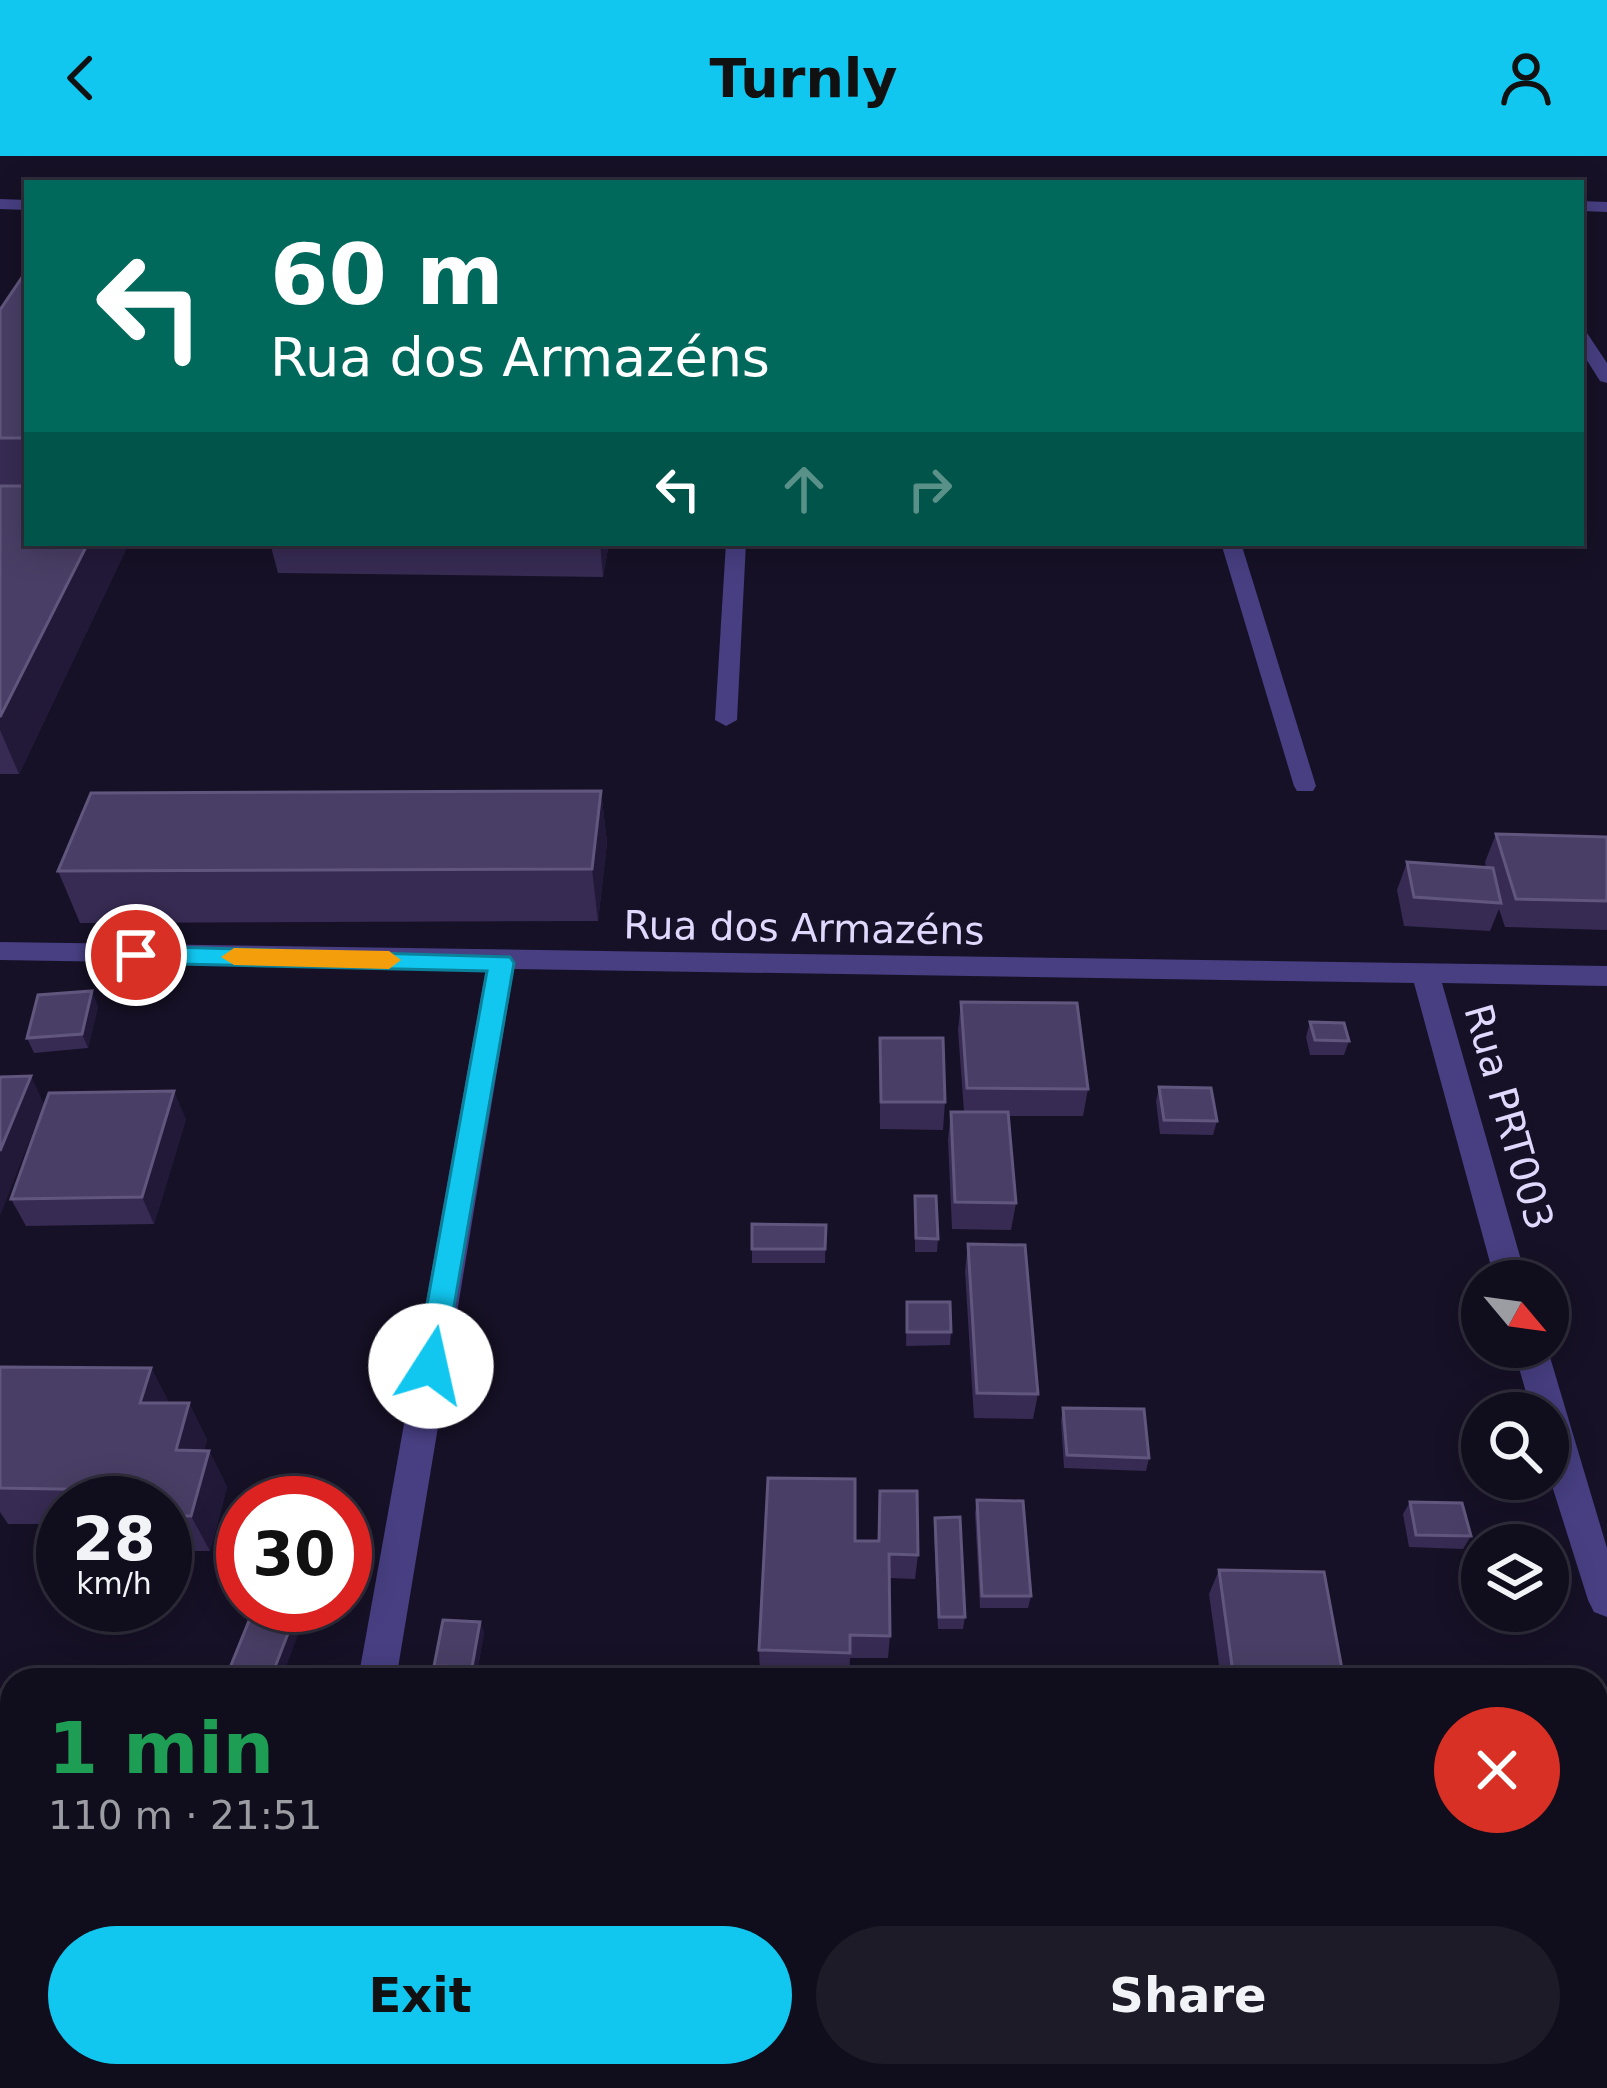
<!DOCTYPE html>
<html lang="en">
<head>
<meta charset="utf-8">
<style>
  body { margin:0; font-family:"DejaVu Sans",sans-serif; background:#1e1b29; color:#f1f3f6; height:100vh; display:flex; flex-direction:column; font-size:45px; white-space:nowrap }
  * { box-sizing:border-box; margin:0 }
  p { font-size:39px; color:#9c9ca3 }
  .icon { flex:none; width:66px; height:66px; fill:none; stroke:currentColor; stroke-width:2; stroke-linecap:round; stroke-linejoin:round }
  .map { position:relative; flex:1; overflow:hidden }
  .side { position:absolute; left:0px; top:1512px; width:1608px; height:420px; display:flex; flex-direction:column; background:#100d1c; border-radius:36px 36px 0 0; box-shadow:0 6px 30px #0003,0 0 0 3px #302d3b }
  .side>* { flex:none }
  .hud { position:absolute; left:24px; top:24px; width:1560px; height:366px; border-radius:0px; box-shadow:0 6px 30px #0003,0 0 0 3px #302d3b; background:#00695c; color:#fff; overflow:hidden }
  .needle { width:78px; rotate:119deg }
  .buttons { position:absolute; left:1461px; top:1104px; display:grid; gap:24px }
  .buttons a { display:grid; place-items:center; width:108px; height:108px; border-radius:50%; background:#100d1c; box-shadow:0 6px 30px #0003,0 0 0 3px #302d3b; font-size:60px }
  .speed { position:absolute; left:36px; top:1320px; display:flex; gap:24px; font-size:60px; font-weight:700; text-align:center }
  .speed>* { display:grid; place-content:center; width:156px; height:156px; border-radius:50%; background:#100d1c; box-shadow:0 6px 30px #0003,0 0 0 3px #302d3b; line-height:1 }
  .speed small { font-size:30px; font-weight:400 }
  .speed .limit { border:18px solid #d22; background:#fff; color:#111 }
  .pin { position:absolute; display:grid; place-items:center; width:102px; height:102px; color:#fff; margin:-51px; border:6px solid #fff; border-radius:50%; box-shadow:0 3px 12px #0007 }
  .me { position:absolute; width:132px; margin:-66px; rotate:10deg; stroke-linejoin:round; filter:drop-shadow(0 0 9px #0008) }
  .turn { display:flex; align-items:center; gap:42px; height:252px; padding:0 48px; font-size:54px }
  .turn .icon { width:156px; height:156px; stroke-width:2.5 }
  .turn b { display:block; font-size:84px; line-height:102px }
  .lanes { display:flex; align-items:center; height:114px; padding:0 48px; background:#0003; justify-content:center; gap:60px; direction:ltr }
  .lanes .off { opacity:.35 }
  .round { display:grid; place-items:center; flex:none; width:126px; height:126px; border-radius:63px; background:#1e1b29 }
  .head { display:flex; align-items:center; justify-content:space-between; height:204px; padding:0 48px }
  h1 { font-size:72px; font-weight:700; line-height:90px; color:#1e9e55 }
  .button { display:flex; gap:24px; margin-top:auto; padding:24px 48px }
  .button a { flex:1; height:138px; border-radius:72px; background:#11c7f0; color:#111; font-size:48px; font-weight:700; line-height:138px; text-align:center }
  .button a+a { background:#1e1b29; color:#f1f3f6 }
  header { display:flex; justify-content:space-between; align-items:center; height:156px; padding:0 48px; background:#11c7f0; color:#111; font-size:54px; font-weight:700 }
  .map>svg:first-child { display:block }
  .lines { fill:none; stroke-linecap:round; stroke-linejoin:round }
  .service { fill:#473f82; fill-rule:evenodd }
  .minor { fill:#473f82; fill-rule:evenodd }
  .wall { fill:#372b53 }
  .shaded-wall { fill:#221939 }
  .building { fill:#493e65; stroke:#61567d; stroke-width:3 }
  .route { fill:#11c7f0; stroke:#0b819c; stroke-width:3 }
  .slow { fill:#f59e0b }
  .labels { text-anchor:middle; dominant-baseline:central; stroke-width:12; stroke-linejoin:round; paint-order:stroke }
  .street-label { font-size:39px; fill:#e0d9fd; stroke:#161126 }
</style>
</head>
<body>
<header><svg class="icon" aria-label="back" viewBox="0 0 24 24"><path d="M15 5l-7 7 7 7"/></svg>Turnly<svg class="icon" aria-label="person" viewBox="0 0 24 24"><circle cx="12" cy="8" r="4"/><path d="M4 21q1-7 8-7t8 7"/></svg></header>
<div class="map">
<svg width="1607" height="1932" viewBox="0 0 1607 1932">
  <rect width="100%" height="100%" fill="#161126"/>
  <g class="lines">
    <g class="service">
      <path d="M726,387H746L737,564L726,570L715,564Z"/>
      <path d="M1221,387H1241L1316,630L1313,635H1297L1294,630Z"/>
    </g>
    <g class="minor">
      <path d="M0,43L27,44V54L0,53Z"/>
      <path d="M1581,45L1607,46V56L1581,55Z"/>
      <path d="M1581,176L1587,177L1607,207V227L1600,225L1581,195Z"/>
      <path d="M0,786L1607,810V830L1442,827L1527,1125H1495L1414,827L514,813L396,1524H358L486,812L0,804Z"/>
      <path d="M1513,1191H1547L1607,1392V1461L1594,1456L1588,1444L1548,1317V1257H1532Z"/>
      <path d="M287,1920H331L329,1932H285Z"/>
    </g>
  </g>
  <g class="wall">
    <path d="M27,114V387H129L19,618H0V154Z"/>
    <path d="M270,387H609L603,421L278,417Z"/>
    <path d="M601,635L607,687L598,765L80,767L58,715Z"/>
    <path d="M1496,678L1607,681V774L1505,771L1499,753L1490,775L1404,770L1397,734L1407,706L1486,711L1485,706Z"/>
    <path d="M961,846L1088,933L1083,960H1008L1016,1047L1011,1074L952,1073L948,983L951,956H964L958,874Z"/>
    <path d="M98,850L88,892L34,897L27,882Z"/>
    <path d="M1310,866L1349,885L1344,899H1310L1306,881Z"/>
    <path d="M880,882L945,946L943,974L880,973Z"/>
    <path d="M1159,931L1217,965L1213,979L1160,978L1156,945Z"/>
    <path d="M186,963L154,1068L26,1070L11,1043Z"/>
    <path d="M915,1040L938,1083L937,1096H915Z"/>
    <path d="M752,1068L826,1069L825,1107H752Z"/>
    <path d="M968,1088L1038,1238L1033,1263L974,1262L965,1115Z"/>
    <path d="M907,1146L951,1176L950,1189L906,1190Z"/>
    <path d="M0,1211L151,1212L169,1247H189L207,1284L204,1295H209L227,1331L210,1395H165V1347H63V1368H8L0,1356Z"/>
    <path d="M1063,1252L1149,1302L1146,1315L1064,1312L1061,1265Z"/>
    <path d="M880,1335L918,1399L915,1423L889,1422L890,1480L888,1502H850L849,1519L760,1517L759,1494L855,1385H878Z"/>
    <path d="M977,1344L1031,1440L1028,1452H980L975,1357Z"/>
    <path d="M1410,1346L1471,1380L1463,1393L1409,1391L1403,1358Z"/>
    <path d="M935,1362L965,1461L963,1473H938L934,1374Z"/>
    <path d="M1219,1414L1344,1524H1221L1209,1438Z"/>
    <path d="M480,1466L484,1477L476,1522L439,1521L434,1510Z"/>
    <rect x="0" y="1574" width="12" height="148"/>
  </g>
  <g class="shaded-wall">
    <path d="M88,387H129L19,618L0,574V561Z"/>
    <path d="M600,387H609L603,421Z"/>
    <path d="M601,635L607,687L598,765L592,713Z"/>
    <path d="M92,835L98,850L88,892L82,878Z"/>
    <path d="M31,920L44,948L0,1060V995Z"/>
    <path d="M174,935L186,963L154,1068L142,1041Z"/>
    <path d="M151,1212L170,1249L140,1247Z"/>
    <path d="M189,1247L207,1284L195,1330L176,1294Z"/>
    <path d="M209,1295L227,1331L210,1395L191,1360Z"/>
    <path d="M294,1462L300,1474L281,1524H270Z"/>
    <path d="M480,1466L484,1477L476,1522L472,1511Z"/>
  </g>
  <g class="building">
    <path d="M27,114V282H0V154Z"/>
    <path d="M0,330H27V387H88L0,561Z"/>
    <path d="M601,635L592,713L58,715L91,637Z"/>
    <path d="M1496,678L1607,681V745L1516,743Z"/>
    <path d="M1407,706L1493,712L1501,747L1414,741Z"/>
    <path d="M92,835L82,878L27,882L38,839Z"/>
    <path d="M961,846L1077,847L1088,933L967,932Z"/>
    <path d="M1310,866L1344,867L1349,885L1315,884Z"/>
    <path d="M880,882H943L945,946H881Z"/>
    <path d="M31,920L0,995V921Z"/>
    <path d="M1159,931L1211,932L1217,965L1164,964Z"/>
    <path d="M174,935L142,1041L11,1043L49,937Z"/>
    <path d="M951,956H1008L1016,1047L955,1046Z"/>
    <path d="M915,1040H936L938,1083L916,1082Z"/>
    <path d="M752,1068L826,1069L825,1093H752Z"/>
    <path d="M968,1088L1025,1089L1038,1238L977,1237Z"/>
    <path d="M907,1146H950L951,1176H907Z"/>
    <path d="M0,1211L151,1212L140,1247H189L176,1294L209,1295L191,1360H165V1347H110L113,1334L0,1332Z"/>
    <path d="M1063,1252L1144,1253L1149,1302L1067,1299Z"/>
    <path d="M768,1322L855,1323V1385H879L880,1335H917L918,1399L889,1398L890,1480L850,1479V1497L759,1494Z"/>
    <path d="M977,1344L1023,1345L1031,1440H982Z"/>
    <path d="M1410,1346L1462,1347L1471,1380L1416,1379Z"/>
    <path d="M960,1361L965,1461H939L935,1362Z"/>
    <path d="M1219,1414L1324,1416L1344,1524H1234Z"/>
    <path d="M253,1455L294,1462L270,1524H225Z"/>
    <path d="M443,1464L480,1466L472,1511L434,1510Z"/>
    <rect x="0" y="1574" width="12" height="120"/>
    <path d="M561,1920H932V1932H559Z"/>
  </g>
  <path class="route" d="M136,790L510,801L514,807L442,1219L431,1223L421,1219L416,1210L487,815L136,807L124,799Z"/>
  <path class="slow" d="M234,792L389,795L401,804L389,813L234,809L221,801Z"/>
  <g class="labels">
    <g class="street-label">
      <text transform="translate(804 772) rotate(1)">Rua dos Armazéns</text>
      <text transform="translate(1509 961) rotate(74)">Rua PRT003</text>
    </g>
  </g>
</svg>
<div class="buttons">
<a><svg class="needle" viewBox="-14 -14 28 28"><path d="M0-13l5 13h-10z" fill="#e53935"/><path d="M0 13l5-13h-10z" fill="#9c9ca3"/></svg></a>
<a><svg class="icon" aria-label="search" viewBox="0 0 24 24"><circle cx="10" cy="10" r="6"/><path d="M15 15l6 6"/></svg></a>
<a><svg class="icon" aria-label="layers" viewBox="0 0 24 24"><path d="M12 4l9 5-9 5-9-5zM3 14l9 5 9-5"/></svg></a>
</div>
<div class="speed"><div>28<small>km/h</small></div><div class="limit">30</div></div>
<div class="pin" style="left:136px;top:799px;background:#d93025"><svg class="icon" aria-label="arrive" viewBox="0 0 24 24"><path d="M6 21V4h12l-3 4 3 4H6"/></svg></div>
<svg class="me" style="left:431px;top:1210px" viewBox="-20 -20 40 40"><circle r="19" fill="#fff"/><path d="M0-13L10 11 0 6-10 11z" fill="#11c7f0"/></svg>
<div class="hud">
<div class="turn"><svg class="icon" aria-label="left" viewBox="0 0 24 24"><path d="M17 20v-9H6M10 6l-5 5 5 5"/></svg><div><b>60 m</b>Rua dos Armazéns</div></div>
<div class="lanes"><svg class="icon" aria-label="left" viewBox="0 0 24 24"><path d="M17 20v-9H6M10 6l-5 5 5 5"/></svg><svg class="icon off" aria-label="ahead" viewBox="0 0 24 24"><path d="M12 20V5M6 11l6-6 6 6"/></svg><svg class="icon off" aria-label="right" viewBox="0 0 24 24"><path d="M7 20v-9h11M14 6l5 5-5 5"/></svg></div>
</div>
<section class="side">
<div class="head"><div><h1>1 min</h1><p>110 m · 21:51</p></div><a class="round" style="background:#d93025;color:#fff"><svg class="icon" aria-label="close" viewBox="0 0 24 24"><path d="M6 6l12 12M18 6L6 18"/></svg></a></div>
<div class="button"><a>Exit</a><a>Share</a></div>
</section>
</div>
</body>
</html>
